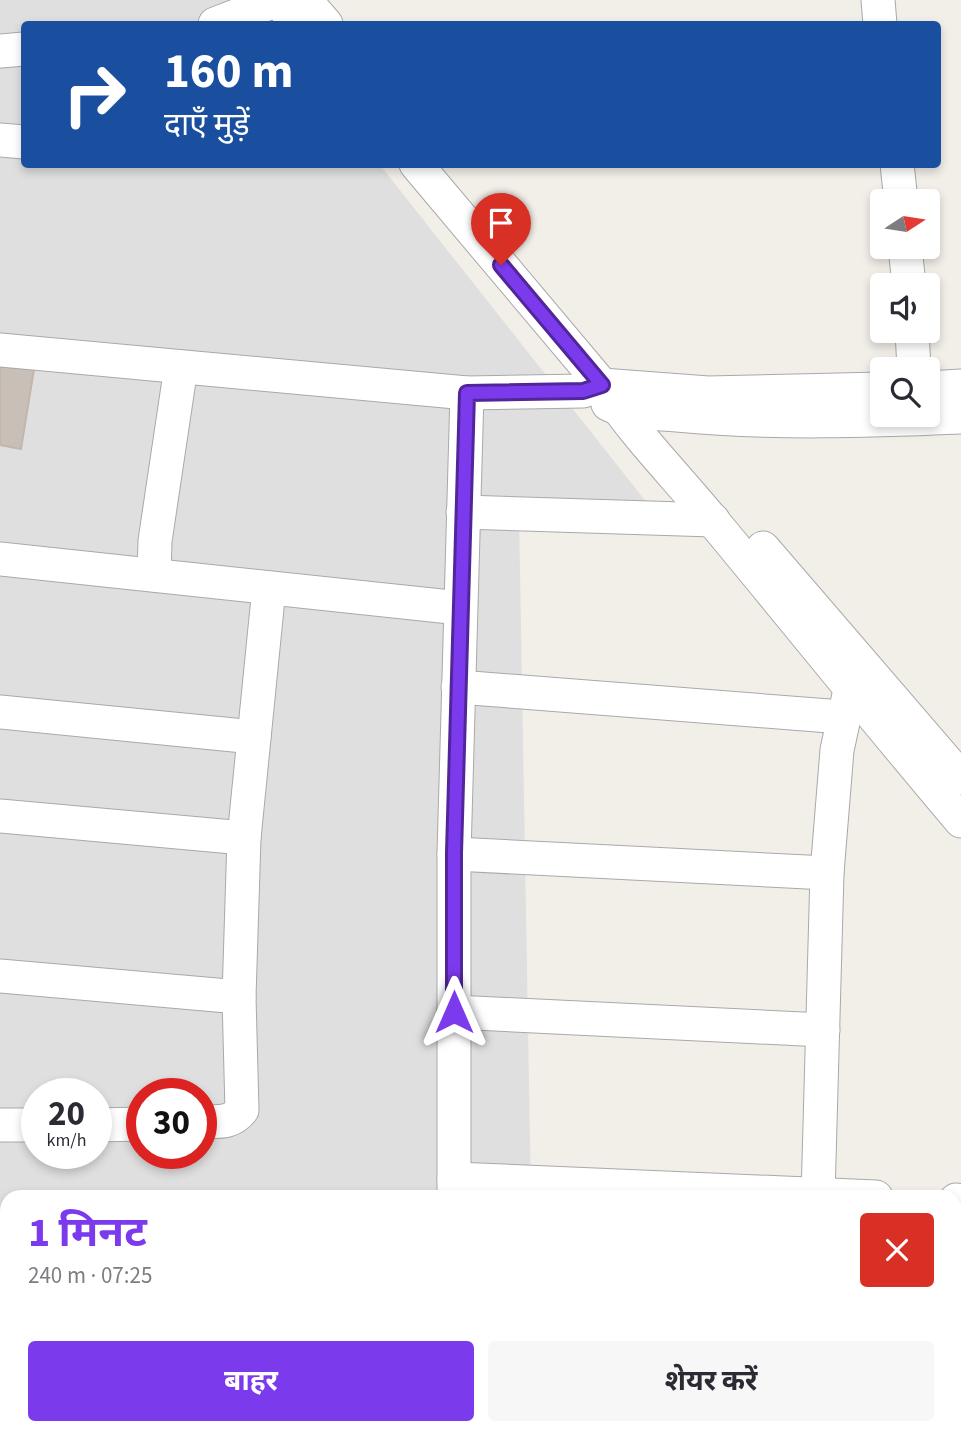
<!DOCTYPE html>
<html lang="hi">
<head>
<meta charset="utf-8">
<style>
  body { margin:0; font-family:"Source Sans 3","Noto Sans Devanagari",sans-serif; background:#f7f7f7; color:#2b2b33; height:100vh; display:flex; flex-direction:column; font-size:26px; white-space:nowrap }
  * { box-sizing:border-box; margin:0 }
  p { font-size:23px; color:#7c7c81 }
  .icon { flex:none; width:38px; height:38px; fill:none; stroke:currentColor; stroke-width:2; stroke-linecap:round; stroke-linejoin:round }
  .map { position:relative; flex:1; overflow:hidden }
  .drawer { position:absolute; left:0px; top:1190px; width:962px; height:245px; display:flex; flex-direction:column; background:#fff; border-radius:21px 21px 0 0; box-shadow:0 4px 10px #0003 }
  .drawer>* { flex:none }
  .guide { position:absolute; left:21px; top:21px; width:920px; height:147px; border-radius:7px; box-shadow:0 4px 10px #0003; background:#1a4fa0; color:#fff; overflow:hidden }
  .needle { width:46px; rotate:78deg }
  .fabs { position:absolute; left:870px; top:189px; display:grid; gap:14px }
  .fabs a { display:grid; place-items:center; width:70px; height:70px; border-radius:7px; background:#fff; box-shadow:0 4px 10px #0003; font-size:35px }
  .speed { position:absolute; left:21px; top:1078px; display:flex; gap:14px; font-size:35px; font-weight:700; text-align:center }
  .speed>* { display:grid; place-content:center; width:91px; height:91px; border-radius:50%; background:#fff; box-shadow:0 4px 10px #0003; line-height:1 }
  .speed small { font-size:18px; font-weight:400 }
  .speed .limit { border:10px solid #d22; background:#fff; color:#111 }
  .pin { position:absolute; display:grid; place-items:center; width:60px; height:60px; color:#fff; margin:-72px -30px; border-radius:50% 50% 50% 0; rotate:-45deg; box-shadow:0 0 7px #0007 }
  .pin .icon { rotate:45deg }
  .me { position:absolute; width:77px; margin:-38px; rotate:0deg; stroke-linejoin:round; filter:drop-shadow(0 0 5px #0008) }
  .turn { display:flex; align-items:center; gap:24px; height:147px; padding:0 28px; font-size:32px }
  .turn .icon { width:91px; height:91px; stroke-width:2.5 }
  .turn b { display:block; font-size:49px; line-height:60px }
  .round { display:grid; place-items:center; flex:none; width:74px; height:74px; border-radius:7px; background:#f7f7f7 }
  .overview { display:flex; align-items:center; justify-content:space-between; height:119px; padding:0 28px }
  h1 { font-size:42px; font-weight:700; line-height:52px; color:#7c3aed }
  .button { display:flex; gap:14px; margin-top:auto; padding:14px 28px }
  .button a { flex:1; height:80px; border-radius:7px; background:#7c3aed; color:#fff; font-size:28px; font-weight:700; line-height:80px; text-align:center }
  .button a+a { background:#f7f7f7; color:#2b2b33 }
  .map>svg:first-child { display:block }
  .residential { fill:#e0dfdf; fill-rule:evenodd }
  .building { fill:#c7bfb8; stroke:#c4b6ab; stroke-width:2 }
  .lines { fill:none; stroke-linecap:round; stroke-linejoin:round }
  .minor-casing { stroke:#a9a9a9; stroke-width:35 }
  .minor { stroke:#fff; stroke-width:33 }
  .route-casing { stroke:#51269a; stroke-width:18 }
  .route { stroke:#7c3aed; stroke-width:12 }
</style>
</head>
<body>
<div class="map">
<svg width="961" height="1435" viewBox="0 0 961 1435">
  <rect width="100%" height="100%" fill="#f2efe9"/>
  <path class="residential" d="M0,0H250L270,24H24V164L380,165L655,513L519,514L531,1197H7V1428H535V1435H0ZM37,1094H96V1153H37ZM142,1094H201V1153H142Z"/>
  <path class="building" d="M0,357L35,363L21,449L0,445Z"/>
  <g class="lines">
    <defs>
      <g id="minor">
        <path d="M277,0L298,24"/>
        <path d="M305,0L326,24"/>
        <path d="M878,0L880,24"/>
        <path d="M215,24L277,0"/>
        <path d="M0,51L24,49"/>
        <path d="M0,140L24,142"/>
        <path d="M416,164L602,385C634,434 676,476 713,521C796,621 877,722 961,821"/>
        <path d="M897,164L901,201"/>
        <path d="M905,247L909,285"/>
        <path d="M912,331L914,369"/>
        <path d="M0,350L467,393L583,391L602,385L708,393L882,389"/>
        <path d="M928,388L961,386"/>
        <path d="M608,404C628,414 654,413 677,415C771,424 867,421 961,417"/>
        <path d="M463,512L713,520"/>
        <path d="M763,548L961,778"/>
        <path d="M0,559L460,608"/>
        <path d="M154,575L155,541L181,367"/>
        <path d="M458,687L842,717"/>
        <path d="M0,712L254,737"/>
        <path d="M0,816L244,838"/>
        <path d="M454,854L827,873"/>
        <path d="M0,976L239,997"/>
        <path d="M454,1012L823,1030"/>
        <path d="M201,1122C218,1121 231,1124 242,1110L239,997L244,838L269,588"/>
        <path d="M0,1125H37"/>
        <path d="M96,1125L142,1124"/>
        <path d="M454,1179L876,1197"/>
        <path d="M454,1197V854L467,393"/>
        <path d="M818,1197L827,873L837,750L850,690"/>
        <path d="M956,1200L961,1201"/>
        <path d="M0,1260H7"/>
        <path d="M0,1421H7"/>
        <path d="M475,1428L476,1435"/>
        <path d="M612,1428V1435"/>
        <path d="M826,1428V1435"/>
        <path d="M918,1428L919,1435"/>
        <path d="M310,1435L311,1428"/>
      </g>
    </defs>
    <use href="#minor" class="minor-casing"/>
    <use href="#minor" class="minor"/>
  </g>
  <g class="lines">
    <defs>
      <path id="route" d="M454,1012V853L467,393L583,391L602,385L501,265"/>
    </defs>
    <use href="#route" class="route-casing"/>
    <use href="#route" class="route"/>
  </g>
</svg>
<div class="fabs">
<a><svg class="needle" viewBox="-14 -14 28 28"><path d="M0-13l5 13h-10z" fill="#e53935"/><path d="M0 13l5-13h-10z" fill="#7c7c81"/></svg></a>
<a><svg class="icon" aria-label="sound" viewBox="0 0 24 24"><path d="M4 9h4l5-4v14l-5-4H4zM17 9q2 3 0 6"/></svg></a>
<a><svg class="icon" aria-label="search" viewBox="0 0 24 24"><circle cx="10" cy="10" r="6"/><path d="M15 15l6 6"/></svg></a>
</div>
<div class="speed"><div>20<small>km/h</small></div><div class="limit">30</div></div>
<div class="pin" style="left:501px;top:265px;background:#d93025"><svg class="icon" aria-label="arrive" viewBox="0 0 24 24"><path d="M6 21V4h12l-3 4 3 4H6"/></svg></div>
<svg class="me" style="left:454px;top:1012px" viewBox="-20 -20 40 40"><path d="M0-17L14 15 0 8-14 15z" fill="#7c3aed" stroke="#fff" stroke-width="4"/></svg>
<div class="guide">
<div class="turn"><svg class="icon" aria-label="right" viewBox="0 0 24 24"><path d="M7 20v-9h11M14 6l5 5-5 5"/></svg><div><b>160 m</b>दाएँ मुड़ें</div></div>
</div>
<section class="drawer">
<div class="overview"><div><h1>1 मिनट</h1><p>240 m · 07:25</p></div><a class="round" style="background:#d93025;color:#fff"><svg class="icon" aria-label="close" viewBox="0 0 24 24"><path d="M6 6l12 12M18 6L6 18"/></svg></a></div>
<div class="button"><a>बाहर</a><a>शेयर करें</a></div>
</section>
</div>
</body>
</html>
